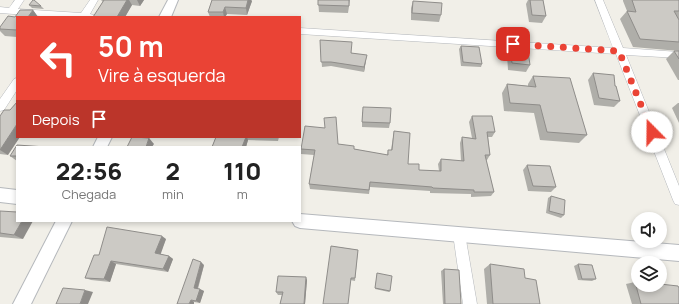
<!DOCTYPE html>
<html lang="pt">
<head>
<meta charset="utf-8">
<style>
  body { margin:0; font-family:Manrope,sans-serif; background:#f2f2f2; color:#222; height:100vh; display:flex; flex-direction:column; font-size:15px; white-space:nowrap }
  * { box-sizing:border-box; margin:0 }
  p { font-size:13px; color:#767676 }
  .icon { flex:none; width:22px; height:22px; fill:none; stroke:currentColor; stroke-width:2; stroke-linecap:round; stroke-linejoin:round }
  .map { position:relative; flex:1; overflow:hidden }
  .details { position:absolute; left:16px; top:146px; width:285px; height:76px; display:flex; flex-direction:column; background:#fff; border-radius:0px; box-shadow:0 2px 6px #0003 }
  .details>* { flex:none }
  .hud { position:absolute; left:16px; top:16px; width:285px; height:122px; border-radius:0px; box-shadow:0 2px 6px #0003; background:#ea4335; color:#fff; overflow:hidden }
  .buttons { position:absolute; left:631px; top:212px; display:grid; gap:8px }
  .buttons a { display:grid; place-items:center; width:36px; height:36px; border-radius:50%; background:#fff; box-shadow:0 2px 6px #0003; font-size:20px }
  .pin { position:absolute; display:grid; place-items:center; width:34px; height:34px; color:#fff; margin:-17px; border-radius:8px; box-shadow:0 2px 6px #0006 }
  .me { position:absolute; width:44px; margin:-22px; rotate:338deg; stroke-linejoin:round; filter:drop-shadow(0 0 3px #0008) }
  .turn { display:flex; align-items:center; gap:14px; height:84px; padding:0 16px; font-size:18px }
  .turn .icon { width:52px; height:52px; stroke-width:2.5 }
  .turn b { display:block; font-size:28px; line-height:34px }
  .then { display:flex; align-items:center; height:38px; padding:0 16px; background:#0003; gap:8px; font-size:15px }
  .eta { display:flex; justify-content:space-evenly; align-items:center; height:68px; text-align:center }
  .eta b { font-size:24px; font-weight:800; line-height:28px }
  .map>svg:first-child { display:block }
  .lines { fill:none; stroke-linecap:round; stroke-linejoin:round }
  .minor-casing { stroke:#b5b8bc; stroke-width:1 }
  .tertiary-casing { stroke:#b5b8bc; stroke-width:2 }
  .minor { fill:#fff; fill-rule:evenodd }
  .tertiary { fill:#fff; fill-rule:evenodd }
  .wall { fill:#afaea9 }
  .shaded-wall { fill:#8f8d8a }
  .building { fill:#cccac5; stroke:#8f8d8a }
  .route { stroke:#ea4335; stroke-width:7; stroke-dasharray:0 12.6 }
</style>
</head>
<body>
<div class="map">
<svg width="679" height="304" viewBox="0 0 679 304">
  <rect width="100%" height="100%" fill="#f1efe8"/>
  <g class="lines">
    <defs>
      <g id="minor">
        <path d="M15,0H24L18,9L81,13L90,0H98L90,14L94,15L95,17H54L0,13V7L9,8Z"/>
        <path d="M595,0H603L623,48L679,52V58L626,55L679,186V205L675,204L673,200L616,54L300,34V28L613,48Z"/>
        <path d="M17,78V90L4,110L0,111V99L14,79Z"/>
        <path d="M459,228L463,230L465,234L477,304H463L453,234L455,230Z"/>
      </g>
      <g id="tertiary">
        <path d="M168,0H178L171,17H159Z"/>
        <path d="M98,137H112L107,147H93Z"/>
        <path d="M0,188L17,190V204L0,202Z"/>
        <path d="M300,214L679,245V261L300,228L295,226L292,221H300Z"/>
        <path d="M56,221H72L31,304H13Z"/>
      </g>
    </defs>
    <use href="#minor" class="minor-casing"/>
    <use href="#tertiary" class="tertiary-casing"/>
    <use href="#minor" class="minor"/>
    <use href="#tertiary" class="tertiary"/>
  </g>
  <g class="wall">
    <path d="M101,0H144L140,6L132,5L125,17H93L103,2Z"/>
    <path d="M212,0H251L252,1L247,15L227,14L225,17H210L208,12Z"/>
    <path d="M318,0H350L348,13L319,12Z"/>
    <path d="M528,0H543L546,16L542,23L529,22L526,4Z"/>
    <path d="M623,0H679V19H678L679,20V51L633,47L620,19L627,11L623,1Z"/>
    <path d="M413,1L441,15L439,22L411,20V8Z"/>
    <path d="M29,5L41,6L44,9L32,8Z"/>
    <path d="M33,10L38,17H17V37L5,36L0,31V27L15,17Z"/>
    <path d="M320,40L352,53L366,60L364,72L331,66L322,67Z"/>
    <path d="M461,46L482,64L481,67L461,66L459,49Z"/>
    <path d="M510,49L530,65L526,72L508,70L507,55Z"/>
    <path d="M674,51H679V80H678L666,59Z"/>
    <path d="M593,73L615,86L620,101L614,107L594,105L588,80Z"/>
    <path d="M533,76L587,135L579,143L540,140L534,113L504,111L502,93L507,84L528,86V84Z"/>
    <path d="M678,103H679V123L672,108Z"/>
    <path d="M10,110L8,155L0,154V116Z"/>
    <path d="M362,112L390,123L389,128L362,127Z"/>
    <path d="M472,116L495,132L492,137H488L490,155L487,160H486L494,192L491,196L471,197V194L430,193V191L370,187L369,194L310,189L309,184L314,155L301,154V149L338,144L354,149L387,155L388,150H391L394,131L408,164L419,170L439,171L438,164L441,159L461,161L460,143L462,137L472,138L469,122Z"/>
    <path d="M216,137H279L278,141L248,140L246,147H212Z"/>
    <path d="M17,147V161L10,156Z"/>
    <path d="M527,165L556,187L551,192L528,191L523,170Z"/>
    <path d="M551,196L564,215L561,218L546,213L548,198Z"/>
    <path d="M0,211L23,239L0,237Z"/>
    <path d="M166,239L160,254L169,256L173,259L168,272L116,264L110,282L91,280L85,278L99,255Z"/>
    <path d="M331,246L358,250L355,281L350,280Z"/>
    <path d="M490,264L540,304H487L484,269Z"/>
    <path d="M578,264L596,279L592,281L578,280L574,266Z"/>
    <path d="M204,265L198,289L204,291L200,303L194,302L177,304Z"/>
    <path d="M444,269L461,304H443L441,271Z"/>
    <path d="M377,273L390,291L389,292L375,289Z"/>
    <path d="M307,280L305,304H280L282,295H278L276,292Z"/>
    <path d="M635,282L679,304H632L626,284Z"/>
  </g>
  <g class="shaded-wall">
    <path d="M127,0H129L132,5L125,17H117Z"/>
    <path d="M137,0H144L140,6Z"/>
    <path d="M248,0H251L252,1L247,15L246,8Z"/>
    <path d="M225,7L227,14L225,17H224L223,12Z"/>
    <path d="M33,10L38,17H28Z"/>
    <path d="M367,55L366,60L364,72V67Z"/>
    <path d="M17,124V137H20L8,155L0,150Z"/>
    <path d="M246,137H247L248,140L246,147H242Z"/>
    <path d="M149,138L154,144L152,147H146Z"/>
    <path d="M22,221H33L23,239L14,235Z"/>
    <path d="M162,236L166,239L160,256L155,253Z"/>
    <path d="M169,256L173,259L168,272L163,269Z"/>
    <path d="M111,261L116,264L110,282L104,279Z"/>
    <path d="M201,262L204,265L197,290L194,288Z"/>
    <path d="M306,277L307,280L305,304H304Z"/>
    <path d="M200,289L204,291L200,303L196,301Z"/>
    <path d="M85,290L93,292L88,304H80Z"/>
    <path d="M191,300L194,302V304H189Z"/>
  </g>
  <g class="building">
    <path d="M33,0H34L41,6L29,5Z"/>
    <path d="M104,0H127L117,17H93Z"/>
    <path d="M212,0H248L246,8L225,7L223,12H208Z"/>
    <path d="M318,0H349V6L318,5Z"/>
    <path d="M530,0H543L546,16L532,15Z"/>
    <path d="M632,0H679V11H674L679,20V42L640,39L627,11L636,12Z"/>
    <path d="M413,1L442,3L441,15L412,13Z"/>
    <path d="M20,10H33L28,17H17V30L0,29V27L8,16L15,17Z"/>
    <path d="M320,40L352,42L351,53L367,55L364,67L331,62H321Z"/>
    <path d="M461,46L479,47L482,64L463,62Z"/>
    <path d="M510,49L528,51L530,65L512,63Z"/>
    <path d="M674,51H679V59Z"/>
    <path d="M593,73L614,75L615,86H616L620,101L599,98Z"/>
    <path d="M533,76L570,78L587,135L547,132L540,105L510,103L507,84L536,87Z"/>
    <path d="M17,102V124L0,150V116L4,110H10Z"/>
    <path d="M363,107L391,108L390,123L362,122Z"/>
    <path d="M472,116H492L495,132H487L490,155H485L494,192H474V190L433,188L432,187L370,182L369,190L309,184L315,150L301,149L305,126L325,128L324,118L336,117L338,144L354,146V149L388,155V150H392L394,131L410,133L408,164H419V170L441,171V159L464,161L462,137L476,139Z"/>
    <path d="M132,137H134L149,138L146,147H127Z"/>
    <path d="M216,137H246L242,147H212Z"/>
    <path d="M17,145L46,147H17V156H10Z"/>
    <path d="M527,165L550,166L556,187L533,186Z"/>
    <path d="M551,196L565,200L564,215L549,211Z"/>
    <path d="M0,211L17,212V221H22L14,235L0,233Z"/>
    <path d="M107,227L162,236L155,253L169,256L163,269L111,261L104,279L85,278L94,255H99Z"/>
    <path d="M331,246L358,250L355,278H351L348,304H323Z"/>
    <path d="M193,259L201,262L194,288L200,289L196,301L191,300L189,304H177Z"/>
    <path d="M490,264L524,269L525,278L536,280L540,304H493Z"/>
    <path d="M578,264L592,265L596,279H582Z"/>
    <path d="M444,269L459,270L461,304H445Z"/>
    <path d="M377,273L392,276L390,291L375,288Z"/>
    <path d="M278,276L306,277L304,304H280L283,292H276Z"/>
    <path d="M635,282H638V285H660V284L678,286L679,288V304H641Z"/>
    <path d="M63,288L85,290L80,304H56Z"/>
  </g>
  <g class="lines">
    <path class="route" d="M513,44L619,51L652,132"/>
  </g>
</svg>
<div class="buttons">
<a><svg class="icon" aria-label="sound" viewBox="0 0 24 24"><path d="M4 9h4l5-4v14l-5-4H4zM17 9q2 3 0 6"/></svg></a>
<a><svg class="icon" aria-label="layers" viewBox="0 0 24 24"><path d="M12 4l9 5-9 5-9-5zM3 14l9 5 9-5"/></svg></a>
</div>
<div class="pin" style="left:513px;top:44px;background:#d93025"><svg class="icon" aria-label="arrive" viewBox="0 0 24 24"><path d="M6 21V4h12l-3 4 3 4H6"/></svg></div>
<svg class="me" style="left:652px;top:132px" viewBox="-20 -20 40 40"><circle r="19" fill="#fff"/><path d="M0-13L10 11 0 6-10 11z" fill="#ea4335"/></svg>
<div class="hud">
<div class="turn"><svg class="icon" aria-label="left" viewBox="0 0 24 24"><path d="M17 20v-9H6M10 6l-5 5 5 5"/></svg><div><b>50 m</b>Vire à esquerda</div></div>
<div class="then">Depois<svg class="icon" aria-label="arrive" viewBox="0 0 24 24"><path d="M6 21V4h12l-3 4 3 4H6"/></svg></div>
</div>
<section class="details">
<div class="eta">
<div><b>22:56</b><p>Chegada</p></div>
<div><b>2</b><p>min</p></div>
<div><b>110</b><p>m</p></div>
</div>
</section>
</div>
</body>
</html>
